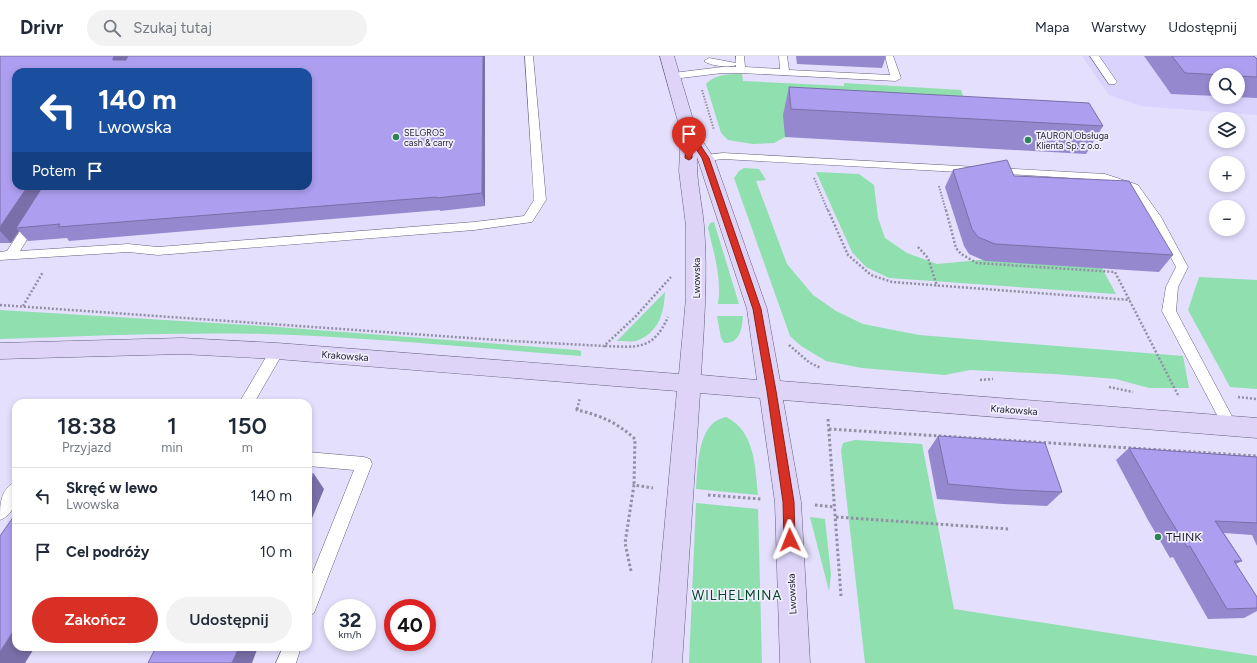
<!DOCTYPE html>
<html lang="pl">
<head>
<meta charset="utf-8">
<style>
  body { margin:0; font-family:Figtree,sans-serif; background:#f2f2f3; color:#1f2937; height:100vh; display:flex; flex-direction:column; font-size:15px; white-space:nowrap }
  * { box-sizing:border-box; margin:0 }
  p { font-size:13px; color:#747a83 }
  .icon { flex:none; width:22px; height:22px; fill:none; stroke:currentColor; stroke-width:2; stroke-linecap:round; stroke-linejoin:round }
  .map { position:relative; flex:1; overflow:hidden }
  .details { position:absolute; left:12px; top:343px; width:300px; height:252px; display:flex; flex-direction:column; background:#fff; border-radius:12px; box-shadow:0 2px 6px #0003 }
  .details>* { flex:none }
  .banner { position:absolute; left:12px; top:12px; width:300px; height:122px; border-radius:12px; box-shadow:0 2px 6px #0003; background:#1a4fa0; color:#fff; overflow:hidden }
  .fabs { position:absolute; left:1209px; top:12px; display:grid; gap:8px }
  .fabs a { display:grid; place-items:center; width:36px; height:36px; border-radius:50%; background:#fff; box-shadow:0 2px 6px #0003; font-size:20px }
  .speed { position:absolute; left:324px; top:543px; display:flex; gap:8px; font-size:20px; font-weight:700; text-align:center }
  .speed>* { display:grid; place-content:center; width:52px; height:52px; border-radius:50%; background:#fff; box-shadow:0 2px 6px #0003; line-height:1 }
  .speed small { font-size:10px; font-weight:400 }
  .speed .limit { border:6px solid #d22; background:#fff; color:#111 }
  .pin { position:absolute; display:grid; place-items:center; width:34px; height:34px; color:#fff; margin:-41px -17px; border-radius:50% 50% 50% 0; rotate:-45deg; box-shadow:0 0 4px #0007 }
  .pin .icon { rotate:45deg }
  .me { position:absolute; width:44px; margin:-22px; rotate:358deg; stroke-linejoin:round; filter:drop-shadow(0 0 3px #0008) }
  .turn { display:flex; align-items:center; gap:14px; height:84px; padding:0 20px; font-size:18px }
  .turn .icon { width:52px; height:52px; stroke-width:2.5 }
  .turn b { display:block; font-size:28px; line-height:34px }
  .then { display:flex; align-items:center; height:38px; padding:0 20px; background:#0003; gap:8px; font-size:15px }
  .eta { display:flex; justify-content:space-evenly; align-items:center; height:68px; text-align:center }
  .eta b { font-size:24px; font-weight:600; line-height:28px }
  .action { display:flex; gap:8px; margin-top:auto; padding:8px 20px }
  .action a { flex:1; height:46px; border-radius:24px; background:#d93025; color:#fff; font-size:16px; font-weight:600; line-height:46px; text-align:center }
  .action a+a { background:#f2f2f3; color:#1f2937 }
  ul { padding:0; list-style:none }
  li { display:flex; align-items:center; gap:12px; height:56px; padding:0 20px; border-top:1px solid #e0e1e3 }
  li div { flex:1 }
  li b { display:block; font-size:15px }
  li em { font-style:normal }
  header { display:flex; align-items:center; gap:24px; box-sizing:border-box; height:56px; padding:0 20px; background:#fff; border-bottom:1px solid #e0e1e3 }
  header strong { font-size:19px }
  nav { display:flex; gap:22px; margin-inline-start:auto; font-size:14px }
  .search { width:280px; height:36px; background:#f2f2f3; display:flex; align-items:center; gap:10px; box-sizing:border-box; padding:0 14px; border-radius:22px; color:#747a83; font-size:15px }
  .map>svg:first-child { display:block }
  .built { fill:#dad3fe; fill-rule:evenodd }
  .green { fill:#8fdfaf }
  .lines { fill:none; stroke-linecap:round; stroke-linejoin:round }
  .lane-casing { stroke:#645f7d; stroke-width:1 }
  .secondary-casing { stroke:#645f7d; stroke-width:1 }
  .path-far2 { stroke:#928fa5; stroke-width:2; stroke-dasharray:1.5 1.5; stroke-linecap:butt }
  .path-far1 { stroke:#928fa5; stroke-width:2.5; stroke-dasharray:2 2; stroke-linecap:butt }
  .path { stroke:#928fa5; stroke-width:3; stroke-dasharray:2.5 2.5; stroke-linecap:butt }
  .lane { fill:#fff; fill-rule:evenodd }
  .secondary { fill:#ddd4f8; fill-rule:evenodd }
  .wall { fill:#9688ce; fill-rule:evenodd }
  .shaded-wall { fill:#7a6fa8 }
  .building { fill:#ae9ef0; stroke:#7a6fa8 }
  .route { fill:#d93025; stroke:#8d1f18 }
  .poi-dot { fill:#2d8356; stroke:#f0eefd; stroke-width:1.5 }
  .labels { text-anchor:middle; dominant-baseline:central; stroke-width:3.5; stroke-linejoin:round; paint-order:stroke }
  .far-poi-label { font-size:9px; fill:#1f1d2a; stroke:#f0eefd; text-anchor:start }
  .street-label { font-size:10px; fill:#1f1d2a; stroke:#f0eefd }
  .near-poi-label { font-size:12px; fill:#1f1d2a; stroke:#f0eefd; text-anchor:start }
  .near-neighbourhood-label { font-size:13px; letter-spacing:1px; fill:#054629; stroke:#f0eefd }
</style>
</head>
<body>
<header>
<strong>Drivr</strong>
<div class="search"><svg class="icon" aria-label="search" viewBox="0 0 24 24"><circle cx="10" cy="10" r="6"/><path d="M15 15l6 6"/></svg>Szukaj tutaj</div>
<nav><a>Mapa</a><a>Warstwy</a><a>Udostępnij</a></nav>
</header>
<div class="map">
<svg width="1257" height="607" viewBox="0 0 1257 607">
  <rect width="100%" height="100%" fill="#e3dffc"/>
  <path class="built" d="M1082,0H1257V59L1141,50L1109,39ZM1216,19H1238V41H1216Z"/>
  <g class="green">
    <path d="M742,18L743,25L844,30V27L961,34L973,69L785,81L774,87L753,88L728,84L721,77L706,28C715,18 729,18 742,18Z"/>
    <path d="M744,112L759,113L766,124L756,125L787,208L813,239L836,255L863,268L919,279L1183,300L1189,332H1149L1116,323L1054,318L970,314L945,319L862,312L826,305L801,290L790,280L734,122L739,115Z"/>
    <path d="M816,116L859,118L874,129L878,162L885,182L907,197L937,208L980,204L1102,212L1116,238L889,222L866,211L852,196Z"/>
    <path d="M714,166L739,248H718C722,222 714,198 708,172L710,167Z"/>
    <path d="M1199,221L1257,224V333L1230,331L1188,254Z"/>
    <path d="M665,236C664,257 659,277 636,285C631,286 623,285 617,285Z"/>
    <path d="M0,254L264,270L577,294L581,295V300C475,292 369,281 264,278C176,276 88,280 0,283Z"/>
    <path d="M717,260H743C742,272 740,288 724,287L721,282Z"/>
    <path d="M726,361C755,375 755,410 758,439L696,433C698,411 697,366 726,361Z"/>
    <path d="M855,384L922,388L954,553L1257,600V607H865L841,394L843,387Z"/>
    <path d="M696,447L758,453L762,607H689Z"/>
    <path d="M810,461L825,463L831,519L829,535Z"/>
  </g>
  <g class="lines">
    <defs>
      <g id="lane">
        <path d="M525,0H533L546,144L532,166L474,174L158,199L128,196L0,204V196L7,195L29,161H37L39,164L20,195L128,188L158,191L474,166L524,160L534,144Z"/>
        <path d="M736,0H744L745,11L780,13L779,0H787L789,14L890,19L885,0H893L901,22L896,25L741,17H722L673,23L668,20L673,17L722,11H736V9C730,12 710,10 704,5L709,2L736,7Z"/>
        <path d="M1090,0H1099L1117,26L1115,28H1109Z"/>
        <path d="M723,97L977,111L982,114L977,117L723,103L706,105L701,102L706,99Z"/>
        <path d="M996,112L1105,118L1138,129L1161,161L1188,211L1178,231L1176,255L1235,366L1238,370L1235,374L1230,376L1225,374L1162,255L1166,231L1176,211L1150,162L1130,133L1104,124L992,117L991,115Z"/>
        <path d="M277,290L282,291L284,295L254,347H239L272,291Z"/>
        <path d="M308,396L364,401L370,403L372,408L314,557L308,560V528L354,414L308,410Z"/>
        <path d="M16,426C16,441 17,457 0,464C0,449 0,432 16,426Z"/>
        <path d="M283,591H301L296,607H276Z"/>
      </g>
      <path id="secondary" d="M660,0H674L697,77L714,102L767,253L780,325L1257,362V382L783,344L801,446L810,607H780L775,446L760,342L700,337L682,607H652L677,335L277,303L182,298L0,303V287L182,282L277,287L679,318L686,242V170L679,115L681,77ZM697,101L747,253L757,324L701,319C704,270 708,220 704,170C702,147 696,124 697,101Z"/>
    </defs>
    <use href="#lane" class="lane-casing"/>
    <use href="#secondary" class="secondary-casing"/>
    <g class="path-far2">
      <path d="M702,34L714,74"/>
      <path d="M814,122L828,155"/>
      <path d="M939,130L946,155"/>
    </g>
    <g class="path-far1">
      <path d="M828,154L848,199L871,219L892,226L1130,244"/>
      <path d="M946,154L956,192L961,198L977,207L1115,216L1179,341"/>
      <path d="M918,191L928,202L937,230"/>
      <path d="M0,249L512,285L604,290L635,261L671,221"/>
      <path d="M23,250L43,216"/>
      <path d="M789,289L810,307L821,312"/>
      <path d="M605,290C637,291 653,295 668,261"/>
      <path d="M980,324L993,323"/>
      <path d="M1109,331L1133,336"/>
      <path d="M1238,341L1257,343"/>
      <path d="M577,353L580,342"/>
    </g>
    <g class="path">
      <path d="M577,352V354C600,359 618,367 635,383L634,429"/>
      <path d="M828,363L841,540"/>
      <path d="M829,373L1257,400"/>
      <path d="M708,439L761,443"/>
      <path d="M815,449L835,451"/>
      <path d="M836,461L1009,473"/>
      <path d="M631,515L625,487L634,429L653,432"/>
    </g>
    <use href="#lane" class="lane"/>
    <use href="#secondary" class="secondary"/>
  </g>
  <g class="wall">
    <path d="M0,0H485V150L440,155V154L69,185L67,182L28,185L19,175L11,187H0ZM16,16L308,130H16Z"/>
    <path d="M796,0H886L882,12L797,8Z"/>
    <path d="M1144,0H1254L1257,3V42L1234,41H1238V19H1216V40L1171,38Z"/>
    <path d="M789,31L1103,70L1086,98L785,81L783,59Z"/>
    <path d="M953,114L1014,120L1173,199L1159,216L985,205L969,198L964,190L945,131Z"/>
    <path d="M938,380L1062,436L1047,450L1003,448L937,443L928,395Z"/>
    <path d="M1129,392L1257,401V490L1252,479L1224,477L1242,505L1236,508L1257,541V555L1244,562L1208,563L1173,501L1170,502L1148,464L1116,404Z"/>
  </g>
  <g class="shaded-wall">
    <path d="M115,0H131L121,16L113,4V2Z"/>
    <path d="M483,0H485V150L482,137Z"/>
    <path d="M28,130H48L16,172L19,175L11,187L0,175V171Z"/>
    <path d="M314,418L324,433L308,472V431Z"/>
    <path d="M16,571V591H35L25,607H0V596Z"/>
    <path d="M239,591H258L252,607H232Z"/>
  </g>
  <g class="building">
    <path d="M0,0H115L113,2V4H126L128,0H483L482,137L437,142V141L58,171L60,168L16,172L43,130H308V16H16V130H28L0,171Z"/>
    <path d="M1172,0H1254L1257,3V21L1238,20V19H1223L1185,17Z"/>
    <path d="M789,31L1089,47L1103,70L791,53Z"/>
    <path d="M1007,104L1014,120L1129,125L1173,199L995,188L978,181L972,173L953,114Z"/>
    <path d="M938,380L1045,387L1062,436L1016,434L948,428Z"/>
    <path d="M1129,392L1257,401V467L1215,465L1242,505H1234L1257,541V552L1227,553L1190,490L1187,491L1163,452Z"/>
    <path d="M308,418H314L308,431Z"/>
    <path d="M16,457V571L0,596V480Z"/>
    <path d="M156,591H239L232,607H148Z"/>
  </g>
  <path class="route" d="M687,75H691L709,102L761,253L776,335L794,446L795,484L793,487L790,489L786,487L784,484L783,446L767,335L753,253L702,102L692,87V102L689,104L685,102Z"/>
  <g class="poi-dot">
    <circle cx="396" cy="81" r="4"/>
    <circle cx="1028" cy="84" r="4"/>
    <circle cx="1158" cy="481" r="4"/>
  </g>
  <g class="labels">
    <g class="far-poi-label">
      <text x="404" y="76">SELGROS<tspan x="404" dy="10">cash &amp; carry</tspan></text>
      <text x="1036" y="79">TAURON Obsługa<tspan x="1036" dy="10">Klienta Sp. z o.o.</tspan></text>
    </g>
    <g class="street-label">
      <text transform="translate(696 222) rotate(-90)">Lwowska</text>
      <text transform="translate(345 300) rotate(4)">Krakowska</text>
      <text transform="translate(1014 354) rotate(4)">Krakowska</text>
      <text transform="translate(792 538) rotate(-93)">Lwowska</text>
    </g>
    <g class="near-poi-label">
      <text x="1166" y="481">THINK</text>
    </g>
    <g class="near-neighbourhood-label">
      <text x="737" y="539">WILHELMINA</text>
    </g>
  </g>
</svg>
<div class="fabs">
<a><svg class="icon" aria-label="search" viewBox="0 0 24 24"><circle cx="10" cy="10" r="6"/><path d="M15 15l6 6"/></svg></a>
<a><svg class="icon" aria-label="layers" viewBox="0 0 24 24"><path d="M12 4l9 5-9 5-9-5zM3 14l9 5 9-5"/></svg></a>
<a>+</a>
<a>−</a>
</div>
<div class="speed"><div>32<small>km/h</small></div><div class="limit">40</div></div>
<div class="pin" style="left:689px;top:102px;background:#d93025"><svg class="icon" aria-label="arrive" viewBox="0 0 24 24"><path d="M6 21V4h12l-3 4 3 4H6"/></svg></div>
<svg class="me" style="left:790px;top:484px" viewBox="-20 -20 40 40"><path d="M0-17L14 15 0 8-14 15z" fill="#d93025" stroke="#fff" stroke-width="4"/></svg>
<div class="banner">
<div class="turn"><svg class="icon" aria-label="left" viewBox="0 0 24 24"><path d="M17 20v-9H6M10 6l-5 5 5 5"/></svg><div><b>140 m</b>Lwowska</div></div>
<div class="then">Potem<svg class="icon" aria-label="arrive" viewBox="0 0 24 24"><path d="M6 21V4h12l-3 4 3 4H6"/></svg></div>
</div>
<section class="details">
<div class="eta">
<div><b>18:38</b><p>Przyjazd</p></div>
<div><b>1</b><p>min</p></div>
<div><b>150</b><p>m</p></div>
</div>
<ul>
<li><svg class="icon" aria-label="left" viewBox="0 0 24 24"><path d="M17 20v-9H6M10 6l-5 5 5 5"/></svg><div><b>Skręć w lewo</b><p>Lwowska</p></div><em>140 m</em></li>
<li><svg class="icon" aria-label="arrive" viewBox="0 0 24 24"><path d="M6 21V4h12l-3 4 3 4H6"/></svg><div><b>Cel podróży</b></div><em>10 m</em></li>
</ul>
<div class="action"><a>Zakończ</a><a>Udostępnij</a></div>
</section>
</div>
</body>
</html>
